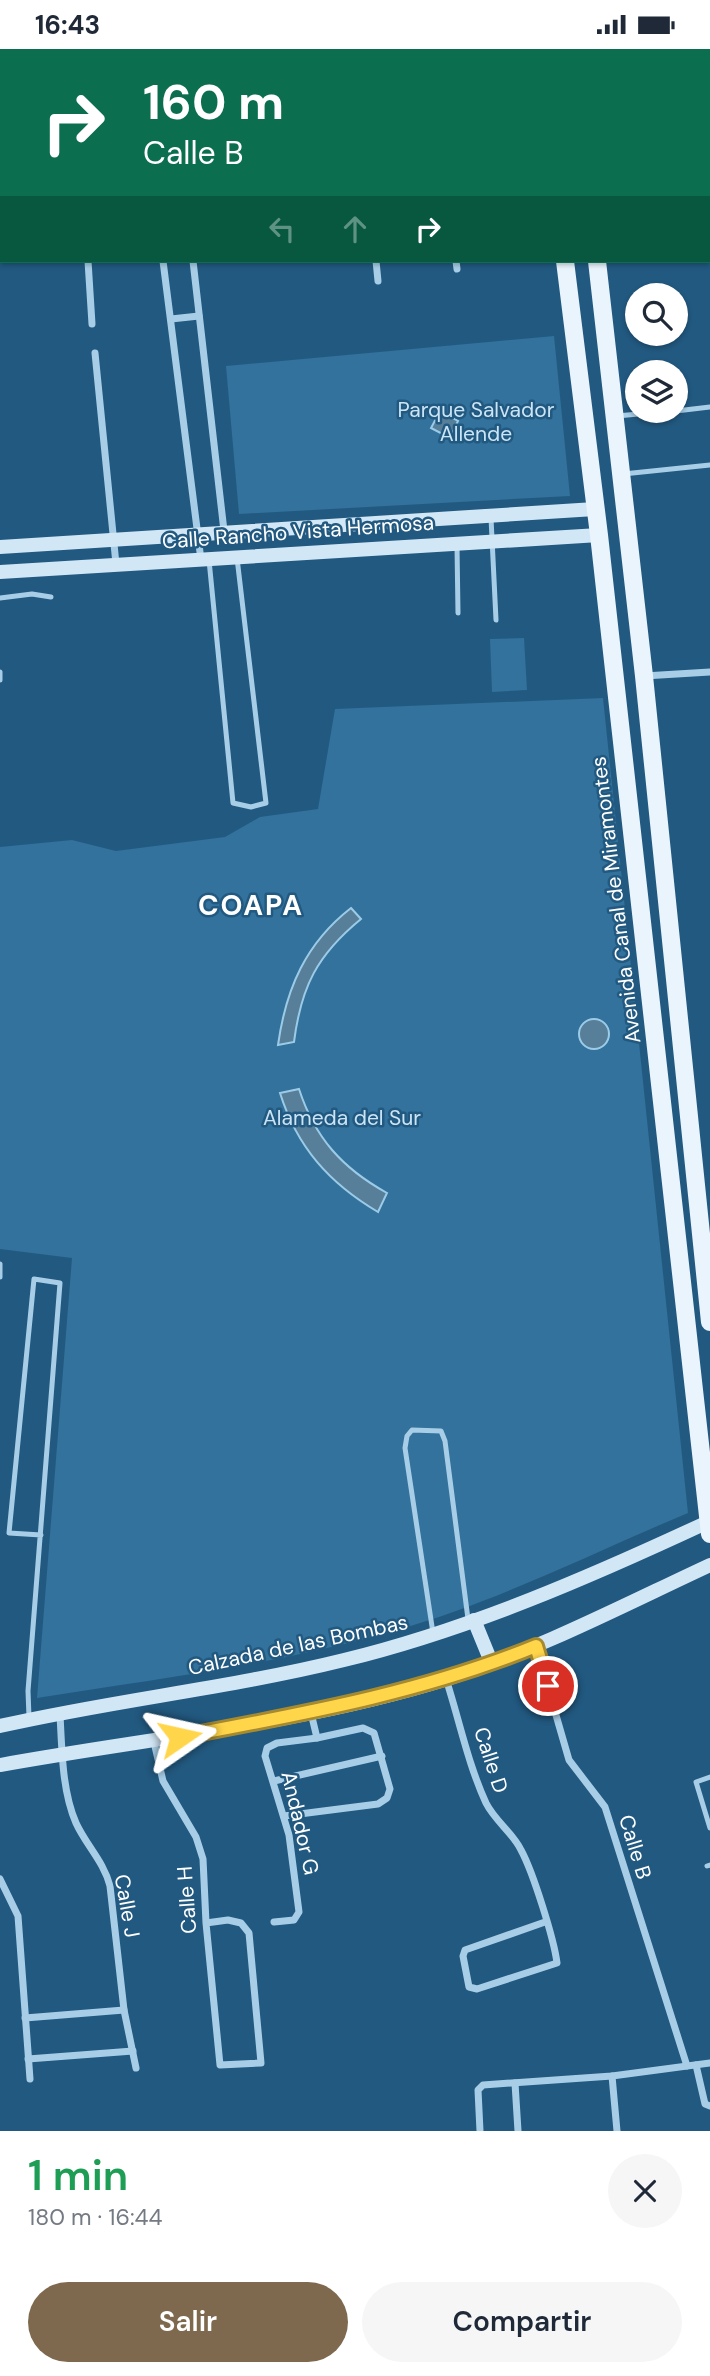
<!DOCTYPE html>
<html lang="es">
<head>
<meta charset="utf-8">
<style>
  body { margin:0; font-family:"DM Sans",sans-serif; background:#f6f6f7; color:#1f2937; height:100vh; display:flex; flex-direction:column; font-size:26px; white-space:nowrap }
  * { box-sizing:border-box; margin:0 }
  p { font-size:23px; color:#747a83 }
  .icon { flex:none; width:38px; height:38px; fill:none; stroke:currentColor; stroke-width:2; stroke-linecap:round; stroke-linejoin:round }
  .map { position:relative; height:2082px; overflow:hidden }
  .drawer { display:flex; flex-direction:column; background:#fff; flex:1 }
  .drawer>* { flex:none }
  .hud { position:absolute; left:0px; top:0px; width:710px; height:214px; box-shadow:0 2px 5px #0004; background:#0b6e4f; color:#fff; overflow:hidden }
  .buttons { position:absolute; left:625px; top:234px; display:grid; gap:14px }
  .buttons a { display:grid; place-items:center; width:63px; height:63px; border-radius:50%; background:#fff; box-shadow:0 2px 5px #0004; font-size:35px }
  .pin { position:absolute; display:grid; place-items:center; width:60px; height:60px; color:#fff; margin:-30px; border:4px solid #fff; border-radius:50%; box-shadow:0 2px 7px #0007 }
  .me { position:absolute; width:77px; margin:-38px; rotate:79deg; stroke-linejoin:round; filter:drop-shadow(0 0 5px #0008) }
  .turn { display:flex; align-items:center; gap:24px; height:147px; padding:0 28px; font-size:32px }
  .turn .icon { width:91px; height:91px; stroke-width:2.5 }
  .turn b { display:block; font-size:49px; line-height:60px }
  .lanes { display:flex; align-items:center; height:66px; padding:0 28px; background:#0003; justify-content:center; gap:35px; direction:ltr }
  .lanes .off { opacity:.35 }
  .round { display:grid; place-items:center; flex:none; width:74px; height:74px; border-radius:37px; background:#f6f6f7 }
  .head { display:flex; align-items:center; justify-content:space-between; height:119px; padding:0 28px }
  h1 { font-size:42px; font-weight:600; line-height:52px; color:#1e9e55 }
  .action { display:flex; gap:14px; margin-top:auto; padding:14px 28px }
  .action a { flex:1; height:80px; border-radius:42px; background:#7e694e; color:#fff; font-size:28px; font-weight:600; line-height:80px; text-align:center }
  .action a+a { background:#f6f6f7; color:#1f2937 }
  .status { display:flex; justify-content:space-between; align-items:center; height:49px; padding:0 35px; background:#fff; direction:ltr }
  .status svg { height:19px; fill:currentColor }
  .map>svg:first-child { display:block }
  .green { fill:#32729c }
  .water { fill:#577f9a; stroke:#9ccbe8; stroke-width:2 }
  .lines { fill:none; stroke-linecap:round; stroke-linejoin:round }
  .lane { stroke:#a8cee7; stroke-width:5 }
  .street { stroke:#a8cee7; stroke-width:7 }
  .secondary { stroke:#d2e7f6; stroke-width:14 }
  .primary { stroke:#e9f4fd; stroke-width:18 }
  .route-casing { stroke:#a68a30; stroke-width:18 }
  .route { stroke:#ffd54a; stroke-width:12 }
  .labels { text-anchor:middle; dominant-baseline:central; stroke-width:5; stroke-linejoin:round; paint-order:stroke }
  .park-label { font-size:21px; fill:#cbe5f6; stroke:#225980 }
  .street-label { font-size:21px; fill:#fff; stroke:#225980 }
  .district-label { font-size:28px; font-weight:bold; letter-spacing:2px; fill:#fff; stroke:#225980 }
</style>
</head>
<body>
<div class="status"><b>16:43</b><svg viewBox="0 0 49 12"><path d="M0 12V9h3v3zM5 12V6h3v6zM10 12V3h3v9zM15 12V0h3v12zM26 1h20v11H26zM47 4h2v5h-2z"/></svg></div>
<div class="map">
<svg width="710" height="2082" viewBox="0 0 710 2082">
  <rect width="100%" height="100%" fill="#225980"/>
  <g class="green">
    <path d="M554,287L570,447L239,465L226,317Z"/>
    <path d="M524,589L527,641L492,643L490,590Z"/>
    <path d="M603,649L688,1464C592,1504 497,1553 397,1581C280,1615 157,1630 37,1649L72,1209L0,1200V798L72,791L116,802L225,788L260,768L318,760L335,660Z"/>
  </g>
  <g class="water">
    <path d="M440,362L458,372L450,389L431,379Z"/>
    <path d="M351,859L361,870C317,906 301,938 294,993L278,996C286,939 306,894 351,859Z"/>
    <circle cx="594" cy="985" r="15"/>
    <path d="M299,1040C315,1089 342,1119 387,1144L378,1163C329,1134 297,1098 280,1044Z"/>
  </g>
  <g class="lines">
    <g class="lane">
      <path d="M628,0L629,2"/>
      <path d="M709,23L710,22"/>
      <path d="M676,362L710,358"/>
      <path d="M617,367L670,362"/>
      <path d="M623,425L710,416"/>
      <path d="M491,469L496,571"/>
      <path d="M457,497L458,564"/>
      <path d="M209,511L233,754L251,758L266,754L237,509"/>
      <path d="M0,549L32,545L51,548"/>
      <path d="M0,623V631"/>
      <path d="M0,1215V1228"/>
      <path d="M433,1584L405,1399L407,1387L412,1381L441,1382L445,1392L468,1570"/>
      <path d="M29,1668L28,1642L60,1234L34,1230L9,1484L41,1486"/>
      <path d="M710,1728L696,1733L710,1779"/>
      <path d="M707,1817L710,1816"/>
    </g>
    <g class="street">
      <path d="M64,0V2"/>
      <path d="M137,0V2"/>
      <path d="M169,0L170,2"/>
      <path d="M351,0V2"/>
      <path d="M434,0V2"/>
      <path d="M100,2L118,0"/>
      <path d="M709,83H710"/>
      <path d="M88,212L92,275"/>
      <path d="M163,212L201,511"/>
      <path d="M193,212L224,482"/>
      <path d="M376,212L378,232"/>
      <path d="M456,212L457,220"/>
      <path d="M171,270L199,267"/>
      <path d="M95,304L116,515"/>
      <path d="M644,627L710,623"/>
      <path d="M536,1597L569,1711L605,1758L687,2017"/>
      <path d="M446,1630C459,1670 468,1715 486,1754C495,1772 513,1784 521,1801C533,1823 554,1890 557,1914L477,1940L469,1938L463,1907L465,1901L545,1873"/>
      <path d="M60,1666C62,1701 62,1742 76,1774C86,1796 104,1813 110,1837L124,1961L136,2019"/>
      <path d="M154,1693L163,1732L196,1788L203,1810L206,1874L220,2016L261,2014L249,1884L241,1874L228,1871L206,1874"/>
      <path d="M274,1732L382,1707"/>
      <path d="M284,1767L378,1755L387,1749L390,1740L374,1684L363,1679L317,1689"/>
      <path d="M0,1830L18,1867L30,2030"/>
      <path d="M274,1873L294,1871L299,1863L289,1786L265,1707L267,1699L277,1694L317,1689L311,1664"/>
      <path d="M25,1969L124,1961"/>
      <path d="M28,2010L133,2002"/>
      <path d="M696,2016L705,2055L710,2057"/>
      <path d="M612,2027L617,2082"/>
      <path d="M515,2034L518,2082"/>
      <path d="M480,2082L478,2041L483,2036L612,2027L710,2014"/>
    </g>
    <g class="secondary">
      <path d="M0,498L595,460"/>
      <path d="M0,523L599,486"/>
      <path d="M474,1571L492,1615"/>
      <path d="M0,1677C114,1651 231,1639 344,1611C471,1580 592,1527 710,1472"/>
      <path d="M0,1716C149,1689 302,1675 447,1630C538,1601 624,1556 710,1516"/>
    </g>
    <g class="primary">
      <path d="M541,0V2"/>
      <path d="M574,0V2"/>
      <path d="M565,212L599,486L710,1485"/>
      <path d="M597,212L644,627L710,1273"/>
    </g>
  </g>
  <g class="lines">
    <defs>
      <path id="route" d="M180,1688C301,1665 421,1644 536,1597L548,1637"/>
    </defs>
    <use href="#route" class="route-casing"/>
    <use href="#route" class="route"/>
  </g>
  <g class="labels">
    <g class="park-label">
      <text x="476" y="361">Parque Salvador<tspan x="476" dy="24">Allende</tspan></text>
      <text x="342" y="1069">Alameda del Sur</text>
    </g>
    <g class="street-label">
      <text transform="translate(298 483) rotate(-4)">Calle Rancho Vista Hermosa</text>
      <text transform="translate(616 851) rotate(-97)">Avenida Canal de Miramontes</text>
      <text transform="translate(298 1596) rotate(-12)">Calzada de las Bombas</text>
      <text transform="translate(491 1711) rotate(72)">Calle D</text>
      <text transform="translate(300 1774) rotate(77)">Andador G</text>
      <text transform="translate(635 1798) rotate(73)">Calle B</text>
      <text transform="translate(187 1851) rotate(-94)">Calle H</text>
      <text transform="translate(127 1857) rotate(80)">Calle J</text>
    </g>
    <g class="district-label">
      <text x="251" y="856">COAPA</text>
    </g>
  </g>
</svg>
<div class="buttons">
<a><svg class="icon" aria-label="search" viewBox="0 0 24 24"><circle cx="10" cy="10" r="6"/><path d="M15 15l6 6"/></svg></a>
<a><svg class="icon" aria-label="layers" viewBox="0 0 24 24"><path d="M12 4l9 5-9 5-9-5zM3 14l9 5 9-5"/></svg></a>
</div>
<div class="pin" style="left:548px;top:1637px;background:#d93025"><svg class="icon" aria-label="arrive" viewBox="0 0 24 24"><path d="M6 21V4h12l-3 4 3 4H6"/></svg></div>
<svg class="me" style="left:180px;top:1688px" viewBox="-20 -20 40 40"><path d="M0-17L14 15 0 8-14 15z" fill="#ffd54a" stroke="#fff" stroke-width="4"/></svg>
<div class="hud">
<div class="turn"><svg class="icon" aria-label="right" viewBox="0 0 24 24"><path d="M7 20v-9h11M14 6l5 5-5 5"/></svg><div><b>160 m</b>Calle B</div></div>
<div class="lanes"><svg class="icon off" aria-label="left" viewBox="0 0 24 24"><path d="M17 20v-9H6M10 6l-5 5 5 5"/></svg><svg class="icon off" aria-label="ahead" viewBox="0 0 24 24"><path d="M12 20V5M6 11l6-6 6 6"/></svg><svg class="icon" aria-label="right" viewBox="0 0 24 24"><path d="M7 20v-9h11M14 6l5 5-5 5"/></svg></div>
</div>
</div>
<section class="drawer">
<div class="head"><div><h1>1 min</h1><p>180 m · 16:44</p></div><a class="round"><svg class="icon" aria-label="close" viewBox="0 0 24 24"><path d="M6 6l12 12M18 6L6 18"/></svg></a></div>
<div class="action"><a>Salir</a><a>Compartir</a></div>
</section>
</body>
</html>
